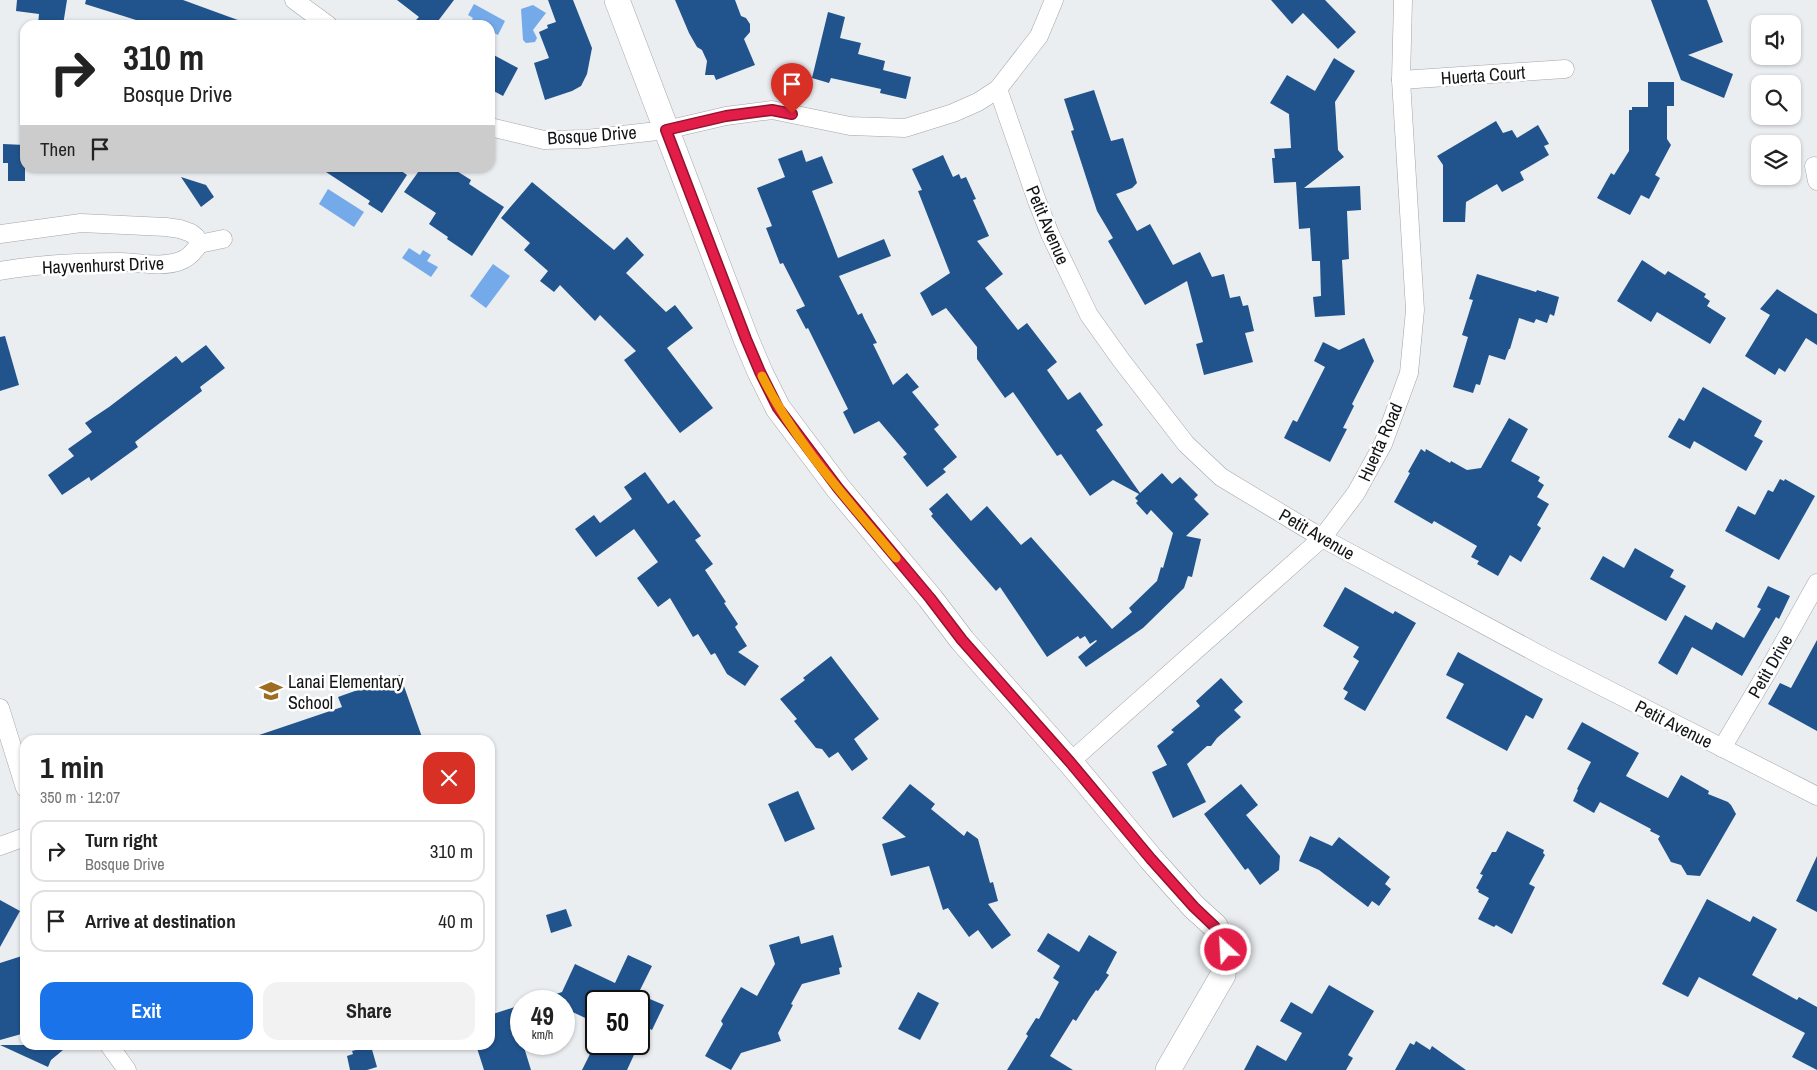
<!DOCTYPE html>
<html lang="en">
<head>
<meta charset="utf-8">
<style>
  body { margin:0; font-family:"Archivo Narrow",sans-serif; background:#f2f2f2; color:#222; height:100vh; display:flex; flex-direction:column; font-size:19px; white-space:nowrap }
  * { box-sizing:border-box; margin:0 }
  p { font-size:16px; color:#767676 }
  .icon { flex:none; width:28px; height:28px; fill:none; stroke:currentColor; stroke-width:2; stroke-linecap:round; stroke-linejoin:round }
  .map { position:relative; flex:1; overflow:hidden }
  .details { position:absolute; left:20px; top:735px; width:475px; height:315px; display:flex; flex-direction:column; background:#fff; border-radius:15px; box-shadow:0 1px 4px #0004 }
  .details>* { flex:none }
  .guide { position:absolute; left:20px; top:20px; width:475px; height:152px; border-radius:15px; box-shadow:0 1px 4px #0004; background:#fff; color:#222; overflow:hidden }
  .buttons { position:absolute; left:1751px; top:15px; display:grid; gap:10px }
  .buttons a { display:grid; place-items:center; width:50px; height:50px; border-radius:10px; background:#fff; box-shadow:0 1px 4px #0004; font-size:25px }
  .speed { position:absolute; left:510px; top:990px; display:flex; gap:10px; font-size:25px; font-weight:700; text-align:center }
  .speed>* { display:grid; place-content:center; width:65px; height:65px; border-radius:50%; background:#fff; box-shadow:0 1px 4px #0004; line-height:1 }
  .speed small { font-size:12px; font-weight:400 }
  .speed .limit { border:2px solid #111; border-radius:8px; background:#fff; color:#111 }
  .pin { position:absolute; display:grid; place-items:center; width:42px; height:42px; color:#fff; margin:-51px -21px; border-radius:50% 50% 50% 0; rotate:-45deg; box-shadow:0 0 5px #0007 }
  .pin .icon { rotate:45deg }
  .me { position:absolute; width:55px; margin:-28px; rotate:335deg; stroke-linejoin:round; filter:drop-shadow(0 0 4px #0008) }
  .turn { display:flex; align-items:center; gap:18px; height:105px; padding:0 20px; font-size:22px }
  .turn .icon { width:65px; height:65px; stroke-width:2.5 }
  .turn b { display:block; font-size:35px; line-height:42px }
  .then { display:flex; align-items:center; height:48px; padding:0 20px; background:#0003; gap:10px; font-size:19px }
  .round { display:grid; place-items:center; flex:none; width:52px; height:52px; border-radius:15px; background:#f2f2f2 }
  .head { display:flex; align-items:center; justify-content:space-between; height:85px; padding:0 20px }
  h1 { font-size:30px; font-weight:700; line-height:38px }
  .primary-button { display:flex; gap:10px; margin-top:auto; padding:10px 20px }
  .primary-button a { flex:1; height:58px; border-radius:15px; background:#1a73e8; color:#fff; font-size:20px; font-weight:700; line-height:58px; text-align:center }
  .primary-button a+a { background:#f2f2f2; color:#222 }
  ul { padding:0; list-style:none }
  li { display:flex; align-items:center; gap:15px; height:62px; margin:0 10px 8px; padding:0 10px; border:2px solid #e0e0e0; border-radius:15px }
  li div { flex:1 }
  li b { display:block; font-size:19px }
  li em { font-style:normal }
  .map>svg:first-child { display:block }
  .water { fill:#75aaea }
  .building { fill:#21548d }
  .lines { fill:none; stroke-linecap:round; stroke-linejoin:round }
  .street-casing { stroke:#a3a5a8; stroke-width:19 }
  .secondary-casing { stroke:#a3a5a8; stroke-width:26 }
  .street { stroke:#fff; stroke-width:18 }
  .secondary { stroke:#fff; stroke-width:25 }
  .route-casing { stroke:#92132f; stroke-width:12 }
  .route { stroke:#e11d48; stroke-width:9 }
  .slow { stroke:#f59e0b; stroke-width:9 }
  .labels { text-anchor:middle; dominant-baseline:central; stroke-width:5; stroke-linejoin:round; paint-order:stroke }
  .street-label { font-size:18px; fill:#131415; stroke:#fff }
  .poi-label { font-size:18px; fill:#131415; stroke:#fff; text-anchor:start }
</style>
</head>
<body>
<div class="map">
<svg width="1817" height="1070" viewBox="0 0 1817 1070">
  <rect width="100%" height="100%" fill="#ebeef1"/>
  <g class="water">
    <path d="M474,4L505,21L498,35L490,31V25H484L480,22L478,25L471,22L473,18L468,15Z"/>
    <path d="M533,5L546,13L533,30L537,38L535,42L526,43L523,40L521,9Z"/>
    <path d="M328,189L364,212L354,227L319,204Z"/>
    <path d="M409,248L420,255L423,250L431,255L427,261L438,267L431,277L402,258Z"/>
    <path d="M493,264L510,276L486,308L470,296Z"/>
  </g>
  <g class="building">
    <path d="M17,0H67L63,25H38L39,14L16,11Z"/>
    <path d="M86,0H183L246,23V25H152L85,4Z"/>
    <path d="M397,0H454L435,25H411L419,17Z"/>
    <path d="M548,0H573L592,48L587,74L581,86L572,91L545,100L534,63L549,58L539,32L548,28L547,25L556,22Z"/>
    <path d="M675,0H735L741,16L746,18L750,24V32L744,39L755,65L716,80L714,75H705L707,61L702,50L697,47L689,33Z"/>
    <path d="M1271,0H1325L1356,32L1338,49L1303,13L1292,24Z"/>
    <path d="M1651,0H1707L1723,42L1688,55L1733,74L1724,98L1681,80Z"/>
    <path d="M828,12L845,17L840,38L861,43L858,54L885,61L883,70L911,77L906,99L880,93L881,89L831,78L829,83L812,78Z"/>
    <path d="M490,53L518,68L503,96L490,89Z"/>
    <path d="M1334,58L1355,71L1335,102L1338,150L1344,157L1304,188L1360,186L1361,210L1347,211L1349,259L1342,260L1345,315L1315,317L1313,297L1321,296L1320,261H1312L1310,228L1299,229L1296,182L1274,183L1272,158H1275L1274,149L1291,148L1289,114L1270,103L1287,75L1315,91Z"/>
    <path d="M1648,82H1674V106H1667V139L1671,145L1655,175L1660,178L1649,199L1641,195L1630,215L1597,198L1611,173L1614,175L1629,151V110H1632V107H1648Z"/>
    <path d="M1094,90L1111,141L1123,138L1137,183L1132,188L1116,194L1137,231L1150,224L1173,265L1200,252L1212,277L1224,274L1230,298L1240,296L1243,306L1248,305L1254,331L1245,333L1253,362L1204,375L1196,344L1203,342L1187,281L1145,305L1108,241L1113,238L1097,211L1071,131L1074,130L1064,99Z"/>
    <path d="M1496,121L1503,133L1512,130L1517,138L1538,125L1549,144L1544,146L1549,155L1520,172L1524,180L1502,192L1497,184L1466,202L1465,222H1443V165L1437,156Z"/>
    <path d="M3,144L25,145V181H8V163H3Z"/>
    <path d="M802,150L806,162L822,156L833,183L812,191L838,258L884,239L891,256L839,276L858,315L862,313L864,318L877,343L873,344L893,385L907,373L919,387L912,392L939,425L934,429L957,457L943,469L946,472L927,487L903,457L907,454L879,421L854,434L843,412L848,409L808,328L806,329L796,310L805,306L783,263L780,264L766,228L772,226L757,188L785,177L778,159Z"/>
    <path d="M943,155L953,177L959,174L961,179L966,177L976,199L973,200L989,236L977,241L1003,274L985,288L1018,330L1027,323L1057,362L1047,370L1068,400L1080,392L1103,425L1096,430L1140,493L1162,473L1172,484L1180,477L1198,495L1194,499L1209,514L1186,536L1201,539L1192,577L1188,576L1184,588L1143,628L1086,667L1078,657L1097,641L1096,640L1090,644L1085,636L1080,639L1078,636L1047,657L1000,587L996,591L931,516L933,514L929,509L947,493L971,521L987,506L1021,545L1031,537L1112,629L1132,612L1129,608L1157,581L1161,567L1163,568L1173,533L1151,510L1147,515L1136,503L1138,501L1135,498L1139,494L1113,480L1090,496L1061,454L1057,456L1013,392L1005,398L977,359V347L946,308L932,316L920,293L950,273L918,191L922,190L912,169Z"/>
    <path d="M320,168H397L407,175L382,213L368,204L370,201Z"/>
    <path d="M421,168H452L471,180L469,184L504,207L472,256L447,239L448,237L429,224L436,213L404,192Z"/>
    <path d="M181,177L206,185L214,197L201,207Z"/>
    <path d="M532,182L614,250L627,237L644,255L626,273L666,312L675,305L693,328L667,348L713,408L680,433L624,360L636,351L600,315L595,321L560,285L554,292L540,281L548,271L524,250L530,243L501,218Z"/>
    <path d="M1642,260L1665,275L1668,271L1706,294L1704,297L1710,301L1707,306L1726,318L1710,344L1657,312L1651,322L1617,301Z"/>
    <path d="M1477,274L1536,292L1537,290L1559,297L1554,316L1550,314L1547,323L1536,319L1534,323L1519,318L1510,349H1509L1505,360L1489,355L1480,385L1476,384L1473,393L1453,387L1468,337L1462,335L1473,300L1469,299Z"/>
    <path d="M1777,289L1817,314V345L1806,338L1785,372L1779,368L1775,375L1745,356L1770,315L1760,309Z"/>
    <path d="M5,336L19,385L0,391V337Z"/>
    <path d="M1364,338L1374,361L1352,404L1354,406L1343,428L1347,429L1330,462L1284,438L1293,420L1297,422L1325,367L1314,361L1323,342L1339,350Z"/>
    <path d="M206,345L225,368L200,387L202,391L135,442L138,447L91,481L89,477L62,495L48,475L74,456L68,449L92,432L85,423L109,407L176,356L182,363Z"/>
    <path d="M1703,387L1762,421L1754,436L1763,441L1746,471L1694,441L1690,449L1668,437L1679,418L1684,421Z"/>
    <path d="M1509,418L1528,429L1511,461L1540,477L1538,481L1544,485L1537,497L1549,504L1537,525L1541,528L1521,562L1510,555L1498,576L1477,564L1479,561L1471,557L1477,546L1434,521L1432,524L1394,502L1410,473L1408,472L1421,449L1425,452L1426,449L1450,463L1451,461L1467,470L1481,468Z"/>
    <path d="M645,472L668,504L674,500L701,536L695,540L713,564L705,570L726,602L724,603L738,624L735,627L747,646L738,652L759,666L745,686L727,674L715,653L711,655L698,634L693,637L670,598L658,607L637,578L658,562L634,529L596,557L575,529L594,515L600,523L632,499L624,487Z"/>
    <path d="M1780,479L1784,481L1785,479L1815,496L1779,560L1725,531L1738,506L1755,515L1768,490L1773,492Z"/>
    <path d="M1635,548L1674,570L1670,577L1686,586L1666,621L1590,579L1603,556L1624,568Z"/>
    <path d="M1768,586L1790,596L1779,619L1776,617L1742,676L1692,647L1677,675L1658,663L1685,615L1712,630L1716,622L1744,638L1761,609L1757,607Z"/>
    <path d="M1345,587L1393,614L1395,611L1416,623L1365,711L1344,699L1348,692L1343,689L1359,661L1353,657L1359,647L1323,626Z"/>
    <path d="M1817,640V731L1768,704L1780,683L1791,688Z"/>
    <path d="M1458,652L1543,699L1533,719L1526,715L1507,751L1446,718L1464,684L1446,675Z"/>
    <path d="M831,656L879,719L854,739L868,759L852,771L838,752L829,758L822,749L816,748L794,721L797,719L780,699L805,680L803,678Z"/>
    <path d="M400,675L423,740H253V737L342,707L338,697Z"/>
    <path d="M1221,678L1243,702L1234,710L1241,717L1217,738L1211,746H1207L1187,764L1206,802L1173,818L1152,772L1167,765L1157,746L1174,732L1171,730L1200,706L1196,701Z"/>
    <path d="M1582,722L1639,753L1626,776L1668,798L1681,775L1709,791L1708,794L1728,802L1731,805L1736,814L1700,876L1687,875L1681,865L1671,862L1658,839L1660,836L1650,831L1651,829L1600,802L1594,813L1573,801L1578,790L1577,789L1591,762L1567,749Z"/>
    <path d="M910,784L935,804L931,809L964,836L967,831L978,839L990,883L993,882L998,901L988,904L1011,935L992,949L978,930L969,937L948,908L943,910L929,866L891,876L882,844L906,837L882,818Z"/>
    <path d="M1241,784L1258,805L1246,815L1280,856L1279,870L1260,885L1248,868L1245,870L1204,814Z"/>
    <path d="M798,791L815,829L785,842L768,804Z"/>
    <path d="M1507,831L1544,850L1543,853L1545,855L1529,884L1535,887L1512,934L1496,925L1494,927L1478,919L1489,898L1478,892L1479,890L1476,888L1483,875L1480,874L1492,852H1496Z"/>
    <path d="M1310,836L1332,846L1339,837L1390,877L1385,884L1391,889L1379,906L1372,901L1368,907L1319,870L1299,861Z"/>
    <path d="M1817,856V912L1796,901Z"/>
    <path d="M1707,899L1750,922L1753,916L1777,929L1752,975L1797,1000L1799,997L1817,1007V1070L1792,1057L1805,1033L1699,977L1688,997L1662,984Z"/>
    <path d="M0,900L20,911L0,947Z"/>
    <path d="M566,909L572,926L551,933L546,915Z"/>
    <path d="M1048,933L1079,952L1089,935L1117,952L1106,973L1109,975L1098,991L1096,990L1089,1000L1076,1021L1073,1019L1050,1056L1073,1070H1007L1028,1036L1026,1034L1036,1018L1039,1019L1059,982L1053,978L1060,966L1037,951Z"/>
    <path d="M833,935L842,967L839,968L840,974L802,984L791,1004L793,1005L778,1033L781,1041L741,1053L731,1070L705,1056L723,1024L721,1021L741,987L757,996L775,964L769,945L799,936L801,944Z"/>
    <path d="M25,955V1033L0,1040V963Z"/>
    <path d="M628,955L652,966L638,994L664,1005L652,1030L639,1023V1001H596V1023L564,1008V1001H551L544,998L562,992L575,964L615,983Z"/>
    <path d="M1329,985L1374,1011L1348,1055L1353,1058L1346,1070H1244L1257,1045L1286,1061L1302,1033L1280,1021L1291,1002L1312,1014Z"/>
    <path d="M918,992L939,1003L920,1040L898,1029Z"/>
    <path d="M521,1005V1044H523L531,1070H484L476,1045H490V1015Z"/>
    <path d="M1416,1041L1430,1050L1432,1046L1466,1070H1395L1410,1043L1414,1045Z"/>
    <path d="M595,1044H639L627,1070H582Z"/>
    <path d="M0,1045H69L51,1060L48,1067Z"/>
    <path d="M371,1046L377,1067L367,1070H350L347,1056L353,1054L352,1051Z"/>
  </g>
  <g class="lines">
    <defs>
      <g id="street">
        <path d="M294,0L328,25"/>
        <path d="M1401,80L1565,69"/>
        <path d="M998,89L1037,201L1050,234L1089,315L1121,360L1186,444L1221,477L1322,538L1544,657L1817,796"/>
        <path d="M490,127L544,140L587,139L666,130L726,116L772,110L850,126L905,128L953,113L978,102L998,89L1039,36L1054,0"/>
        <path d="M1814,166L1817,181"/>
        <path d="M0,234L81,223L166,227L180,229L191,233L196,237L199,244C194,252 189,258 180,261C161,268 138,262 119,262C79,262 39,264 0,271"/>
        <path d="M199,244L223,239"/>
        <path d="M0,708L25,788"/>
        <path d="M1722,748L1769,669L1817,583"/>
        <path d="M1070,762L1322,538L1356,493L1383,444L1409,373L1415,310L1401,80L1403,0"/>
        <path d="M0,846L25,837"/>
        <path d="M109,1045L127,1070"/>
      </g>
      <path id="secondary" d="M617,0L746,339L760,372L778,408L838,488L930,598L962,640L1070,762L1151,859L1194,907L1215,926L1222,939L1226,950L1223,975L1168,1070"/>
    </defs>
    <use href="#street" class="street-casing"/>
    <use href="#secondary" class="secondary-casing"/>
    <use href="#street" class="street"/>
    <use href="#secondary" class="secondary"/>
  </g>
  <g class="lines">
    <defs>
      <path id="route" d="M792,114L772,110L726,116L666,130L746,339L760,372L778,408L838,488L930,598L962,640L1070,762L1151,859L1194,907L1214,926L1222,939L1226,950"/>
    </defs>
    <use href="#route" class="route-casing"/>
    <use href="#route" class="route"/>
    <path class="slow" d="M762,376C795,443 848,500 896,558"/>
  </g>
  <defs>
    <symbol id="school-bare" viewBox="-9 -9 18 18"><path d="M0-5L7-2L0 1L-7-2ZM-4 1L0 2.5L4 1V4Q0 6-4 4Z" fill="#9e6d21" stroke="#fff" stroke-width="2.5" paint-order="stroke"/></symbol>
  </defs>
  <g fill-rule="evenodd">
    <use href="#school-bare" x="255" y="675" width="32" height="32"/>
  </g>
  <g class="labels">
    <g class="street-label">
      <text transform="translate(1483 75) rotate(-4)">Huerta Court</text>
      <text transform="translate(592 135) rotate(-4)">Bosque Drive</text>
      <text transform="translate(1048 225) rotate(67)">Petit Avenue</text>
      <text transform="translate(103 265) rotate(-2)">Hayvenhurst Drive</text>
      <text transform="translate(1380 442) rotate(-66)">Huerta Road</text>
      <text transform="translate(1317 534) rotate(30)">Petit Avenue</text>
      <text transform="translate(1770 666) rotate(-60)">Petit Drive</text>
      <text transform="translate(1674 724) rotate(27)">Petit Avenue</text>
    </g>
    <g class="poi-label">
      <text x="288" y="681">Lanai Elementary<tspan x="288" dy="21">School</tspan></text>
    </g>
  </g>
</svg>
<div class="buttons">
<a><svg class="icon" aria-label="sound" viewBox="0 0 24 24"><path d="M4 9h4l5-4v14l-5-4H4zM17 9q2 3 0 6"/></svg></a>
<a><svg class="icon" aria-label="search" viewBox="0 0 24 24"><circle cx="10" cy="10" r="6"/><path d="M15 15l6 6"/></svg></a>
<a><svg class="icon" aria-label="layers" viewBox="0 0 24 24"><path d="M12 4l9 5-9 5-9-5zM3 14l9 5 9-5"/></svg></a>
</div>
<div class="speed"><div>49<small>km/h</small></div><div class="limit">50</div></div>
<div class="pin" style="left:792px;top:114px;background:#d93025"><svg class="icon" aria-label="arrive" viewBox="0 0 24 24"><path d="M6 21V4h12l-3 4 3 4H6"/></svg></div>
<svg class="me" style="left:1226px;top:950px" viewBox="-20 -20 40 40"><circle r="17" fill="#e11d48" stroke="#fff" stroke-width="3"/><path d="M0-11L8 9 0 5-8 9z" fill="#fff"/></svg>
<div class="guide">
<div class="turn"><svg class="icon" aria-label="right" viewBox="0 0 24 24"><path d="M7 20v-9h11M14 6l5 5-5 5"/></svg><div><b>310 m</b>Bosque Drive</div></div>
<div class="then">Then<svg class="icon" aria-label="arrive" viewBox="0 0 24 24"><path d="M6 21V4h12l-3 4 3 4H6"/></svg></div>
</div>
<section class="details">
<div class="head"><div><h1>1 min</h1><p>350 m · 12:07</p></div><a class="round" style="background:#d93025;color:#fff"><svg class="icon" aria-label="close" viewBox="0 0 24 24"><path d="M6 6l12 12M18 6L6 18"/></svg></a></div>
<ul>
<li><svg class="icon" aria-label="right" viewBox="0 0 24 24"><path d="M7 20v-9h11M14 6l5 5-5 5"/></svg><div><b>Turn right</b><p>Bosque Drive</p></div><em>310 m</em></li>
<li><svg class="icon" aria-label="arrive" viewBox="0 0 24 24"><path d="M6 21V4h12l-3 4 3 4H6"/></svg><div><b>Arrive at destination</b></div><em>40 m</em></li>
</ul>
<div class="primary-button"><a>Exit</a><a>Share</a></div>
</section>
</div>
</body>
</html>
